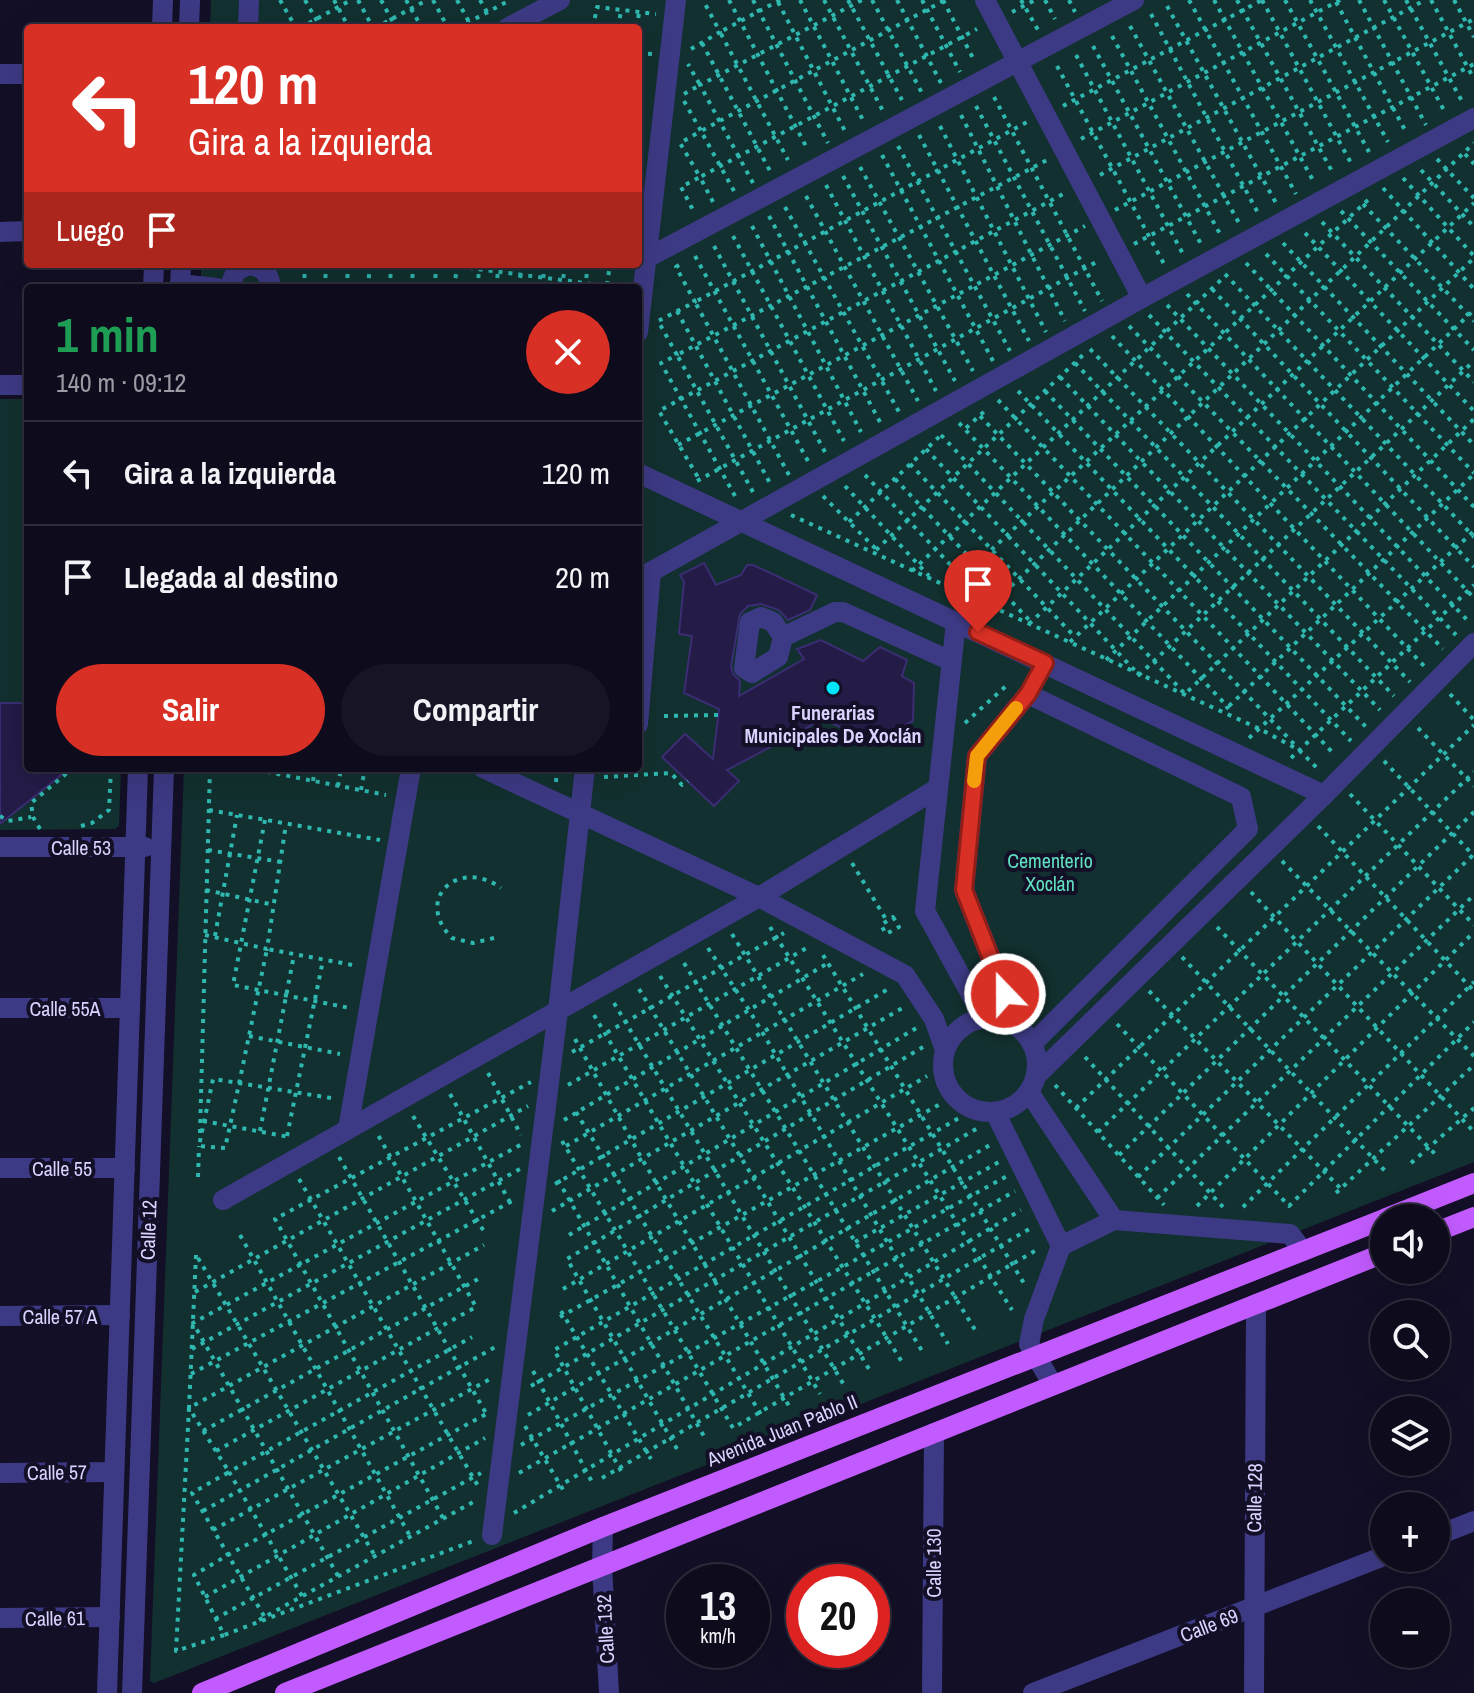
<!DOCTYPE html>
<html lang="es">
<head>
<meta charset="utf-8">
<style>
  body { margin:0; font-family:"Archivo Narrow",sans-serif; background:#171425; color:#f1f3f6; height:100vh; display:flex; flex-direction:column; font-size:30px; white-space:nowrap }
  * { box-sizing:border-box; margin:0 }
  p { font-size:26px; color:#9b9ba3 }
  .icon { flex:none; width:44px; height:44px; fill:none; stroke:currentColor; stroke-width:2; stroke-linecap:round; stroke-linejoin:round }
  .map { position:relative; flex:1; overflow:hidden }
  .details { position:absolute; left:24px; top:284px; width:618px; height:488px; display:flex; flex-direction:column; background:#0e0b1c; border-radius:8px; box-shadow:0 8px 32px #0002,0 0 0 2px #2e2b3b }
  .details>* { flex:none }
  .hud { position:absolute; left:24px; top:24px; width:618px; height:244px; border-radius:8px; box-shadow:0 8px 32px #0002,0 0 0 2px #2e2b3b; background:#d93025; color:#fff; overflow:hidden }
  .tools { position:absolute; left:1370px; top:1204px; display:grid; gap:16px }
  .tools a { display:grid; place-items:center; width:80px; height:80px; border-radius:50%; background:#0e0b1c; box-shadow:0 8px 32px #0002,0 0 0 2px #2e2b3b; font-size:40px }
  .speed { position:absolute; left:666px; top:1564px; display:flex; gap:16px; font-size:40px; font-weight:700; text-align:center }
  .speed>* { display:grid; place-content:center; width:104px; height:104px; border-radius:50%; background:#0e0b1c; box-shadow:0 8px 32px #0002,0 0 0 2px #2e2b3b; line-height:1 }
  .speed small { font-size:20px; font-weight:400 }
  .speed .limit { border:12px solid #d22; background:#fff; color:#111 }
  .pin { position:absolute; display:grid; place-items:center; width:68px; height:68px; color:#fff; margin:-82px -34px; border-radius:50% 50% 50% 0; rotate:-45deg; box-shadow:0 0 8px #0007 }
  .pin .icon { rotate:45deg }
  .me { position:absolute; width:88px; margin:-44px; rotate:338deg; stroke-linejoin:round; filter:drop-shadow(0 0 6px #0008) }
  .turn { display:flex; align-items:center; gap:28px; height:168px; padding:0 32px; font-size:36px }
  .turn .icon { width:104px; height:104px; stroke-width:2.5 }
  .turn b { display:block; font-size:56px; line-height:68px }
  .then { display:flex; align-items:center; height:76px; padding:0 32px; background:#0003; gap:16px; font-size:30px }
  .round { display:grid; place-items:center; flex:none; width:84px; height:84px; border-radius:42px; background:#171425 }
  .summary { display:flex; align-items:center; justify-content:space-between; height:136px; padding:0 32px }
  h1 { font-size:48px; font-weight:700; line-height:60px; color:#1e9e55 }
  .button { display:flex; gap:16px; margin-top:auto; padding:16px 32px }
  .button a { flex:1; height:92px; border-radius:48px; background:#d93025; color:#fff; font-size:32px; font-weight:700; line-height:92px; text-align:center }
  .button a+a { background:#171425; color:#f1f3f6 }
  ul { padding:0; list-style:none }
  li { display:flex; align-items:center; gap:24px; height:104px; padding:0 32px; border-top:2px solid #2e2b3b }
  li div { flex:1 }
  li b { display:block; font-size:30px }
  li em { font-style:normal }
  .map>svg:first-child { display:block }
  .green { fill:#12302f }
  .building { fill:#241b47; stroke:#3b2d73; stroke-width:2 }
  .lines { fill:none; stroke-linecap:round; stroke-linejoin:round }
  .path { stroke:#2fb8b0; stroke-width:4; stroke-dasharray:4 6; stroke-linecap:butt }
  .minor { stroke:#3d3a85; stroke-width:20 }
  .major { stroke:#c25bff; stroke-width:20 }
  .route-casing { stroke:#8d1f18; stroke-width:20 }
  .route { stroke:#d93025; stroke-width:14 }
  .slow { stroke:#f59e0b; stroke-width:14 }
  .poi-dot { fill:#00e5ff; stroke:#130f26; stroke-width:3 }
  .labels { text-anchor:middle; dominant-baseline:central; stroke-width:8; stroke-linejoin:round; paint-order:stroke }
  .poi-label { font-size:20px; font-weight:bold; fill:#d9d4ff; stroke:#130f26 }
  .street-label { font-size:20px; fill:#d9d4ff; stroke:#130f26 }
  .park-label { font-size:20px; fill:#5fe0c0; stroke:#130f26 }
</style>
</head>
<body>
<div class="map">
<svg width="1474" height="1693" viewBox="0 0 1474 1693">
  <rect width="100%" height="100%" fill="#130f26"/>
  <g class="green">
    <path d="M211,0H1474V1162L154,1683L150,1681L184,768H638V288H201V264H638V28H210Z"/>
    <path d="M0,399H28V768H121L119,826L115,829L0,830Z"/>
  </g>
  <g class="building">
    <path d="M704,563L716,585L741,575L747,565H753L817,595L810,610L788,620L779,610L761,604L748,606L740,614L731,666L733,674L740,681L739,696L804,659L797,649L821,640L863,661L880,647L907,660L902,676L914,683L913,721L873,742L823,719L727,770L739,781L714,806L662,757L685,734L713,759L719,709L684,693L692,636L679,634L684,582L680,575Z"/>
    <path d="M0,703H28V768H70L0,824Z"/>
  </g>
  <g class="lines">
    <g class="path">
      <path d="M280,0L296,28"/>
      <path d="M305,0L321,28"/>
      <path d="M334,0L349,28"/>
      <path d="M358,0L373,28"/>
      <path d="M381,0L396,28"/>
      <path d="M406,0L422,28"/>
      <path d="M433,0L448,28"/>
      <path d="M457,0L469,22"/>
      <path d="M480,0L487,12"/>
      <path d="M729,0L808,150"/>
      <path d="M753,0L828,143"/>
      <path d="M780,0L720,32L788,160"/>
      <path d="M800,0L864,122"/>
      <path d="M824,0L883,111"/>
      <path d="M848,0L902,100"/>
      <path d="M872,0L922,93"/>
      <path d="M897,0L941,83"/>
      <path d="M922,0L960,72"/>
      <path d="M943,0L975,62"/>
      <path d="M1021,0L1038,30"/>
      <path d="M1045,0L1055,19"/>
      <path d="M1069,0L1075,12"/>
      <path d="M1189,0L1296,194"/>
      <path d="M1214,0L1315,184"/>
      <path d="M1237,0L1333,173"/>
      <path d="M1262,0L1351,163"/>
      <path d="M1285,0L1369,152"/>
      <path d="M1310,0L1388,142"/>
      <path d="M1359,0L1426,125"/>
      <path d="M1384,0L1446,114"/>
      <path d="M1406,0L1463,103"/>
      <path d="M1431,0L1474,79"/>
      <path d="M1454,0L1474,37"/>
      <path d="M778,2L846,133"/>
      <path d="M1336,2L1406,132"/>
      <path d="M1167,6L1276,203"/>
      <path d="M1012,12L1035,0"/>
      <path d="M1151,14L1258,213"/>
      <path d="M1130,26L1239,223"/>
      <path d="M300,28L351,0"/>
      <path d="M375,28L427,0"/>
      <path d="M458,28L510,0"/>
      <path d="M593,28L597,7L656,14"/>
      <path d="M618,28L621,11"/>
      <path d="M637,28L639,12"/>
      <path d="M1112,36L1220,234"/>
      <path d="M702,43L770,171"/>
      <path d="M1093,46L1201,244"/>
      <path d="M691,49L720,32L703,0"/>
      <path d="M638,53L652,54"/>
      <path d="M1076,55L1183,254"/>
      <path d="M1057,66L1164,264"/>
      <path d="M684,94L700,85L688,64"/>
      <path d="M994,97L1102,301"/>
      <path d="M684,101L701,131L680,143L700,177L681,187L694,212"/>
      <path d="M976,106L1085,311"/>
      <path d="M1063,106L1262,0"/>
      <path d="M961,115L1065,321"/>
      <path d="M940,126L1046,332"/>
      <path d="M919,135L1029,341"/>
      <path d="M1081,139L1340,0"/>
      <path d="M898,146L1010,351"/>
      <path d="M1465,154L1474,164"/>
      <path d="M882,155L993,361"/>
      <path d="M1437,159L1474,198"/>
      <path d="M860,167L973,371"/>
      <path d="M1421,170L1474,227"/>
      <path d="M1100,175L1425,0"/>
      <path d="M843,176L955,381"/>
      <path d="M1403,178L1474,256"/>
      <path d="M753,183L700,85L862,0"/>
      <path d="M826,185L936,391"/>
      <path d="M1383,188L1474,289"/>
      <path d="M734,191L701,131L945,0"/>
      <path d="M806,196L918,401"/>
      <path d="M713,202L700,177L977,29"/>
      <path d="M1363,204L1474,321"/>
      <path d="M785,207L899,412"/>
      <path d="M1115,210L1474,19"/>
      <path d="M1341,211L1474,350"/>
      <path d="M769,216L880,422"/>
      <path d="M1322,222L1474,382"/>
      <path d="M752,226L861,432"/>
      <path d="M1305,233L1474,411"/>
      <path d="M733,236L844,441"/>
      <path d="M1283,243L1474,445"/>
      <path d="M1134,244L1474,64"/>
      <path d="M714,246L825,452"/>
      <path d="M1266,254L1474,473"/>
      <path d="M695,256L808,461"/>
      <path d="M1246,263L1474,507"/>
      <path d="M439,264L623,288"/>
      <path d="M679,265L676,267L695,302L658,321L677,355L661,363L681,399L659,411L699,479"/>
      <path d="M1225,274L1474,537"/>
      <path d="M303,285L324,288"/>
      <path d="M607,285L610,264"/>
      <path d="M303,288L306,264"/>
      <path d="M324,288L327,264"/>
      <path d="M346,288L349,264"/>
      <path d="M367,288L371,264"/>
      <path d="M389,288L392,264"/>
      <path d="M411,288L414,264"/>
      <path d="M434,288L437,264"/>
      <path d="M454,288L457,267"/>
      <path d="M477,288L480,264"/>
      <path d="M496,288L499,264"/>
      <path d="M519,288L522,264"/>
      <path d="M542,288L545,264"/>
      <path d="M562,288L565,264"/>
      <path d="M585,288L588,264"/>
      <path d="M1212,289L1474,567"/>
      <path d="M1187,294L1474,598"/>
      <path d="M1167,305L1470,623"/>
      <path d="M677,311L771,485"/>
      <path d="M1149,315L1456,635"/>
      <path d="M1129,326L1443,649"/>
      <path d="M1112,336L1425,667"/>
      <path d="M1090,349L1410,682"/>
      <path d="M1075,363L1394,696"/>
      <path d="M1060,377L1380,710"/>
      <path d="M1018,391L1351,741"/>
      <path d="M1045,391L1367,728"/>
      <path d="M998,400L1335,755"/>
      <path d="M980,416L1295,745"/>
      <path d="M959,423L1228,707L1223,711"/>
      <path d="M966,428L988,408"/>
      <path d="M941,435L1185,694L1474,419"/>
      <path d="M678,445L1085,226"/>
      <path d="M926,449L1139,675L1474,361"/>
      <path d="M910,464L1075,637"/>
      <path d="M789,475L695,302L1027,122"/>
      <path d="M865,475L962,577L951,588"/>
      <path d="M895,479L1031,622"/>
      <path d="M697,481L1100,260"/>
      <path d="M845,486L929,576"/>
      <path d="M753,492L677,355L1047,160"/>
      <path d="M735,496L681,399L1065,193"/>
      <path d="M823,496L876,549"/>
      <path d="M791,515L1260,729L1299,750L1318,769"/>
      <path d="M849,522L940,436"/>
      <path d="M876,550L1084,354"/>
      <path d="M912,571L1222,279"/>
      <path d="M962,577L1368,200"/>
      <path d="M1004,593L1474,143"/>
      <path d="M1029,624L1474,203"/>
      <path d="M1070,642L1474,258"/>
      <path d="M1106,660L1474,310"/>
      <path d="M1450,694L1474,720"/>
      <path d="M1229,706L1474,474"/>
      <path d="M664,716L718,715"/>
      <path d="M965,723L1006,686"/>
      <path d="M1418,728L1474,786"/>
      <path d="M1249,738L1474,531"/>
      <path d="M1291,758L1474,585"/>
      <path d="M1384,761L1474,856"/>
      <path d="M247,768L386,795"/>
      <path d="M604,777L671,773L682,785L688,781"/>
      <path d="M313,781L315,768"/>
      <path d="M556,782L557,768"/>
      <path d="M338,786L341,768"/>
      <path d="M361,790L365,768"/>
      <path d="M1350,794L1474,925"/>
      <path d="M209,810L380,840"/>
      <path d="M0,816L8,821L31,817"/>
      <path d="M265,820L233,985L350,1008"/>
      <path d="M81,826L92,823L109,810L111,768"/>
      <path d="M1318,826L1474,991"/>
      <path d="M40,829L33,817L31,803L73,768"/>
      <path d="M208,850L281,862"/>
      <path d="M1282,861L1474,1056"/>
      <path d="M852,863L887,921"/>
      <path d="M206,890L274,905"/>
      <path d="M1251,892L1474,1132"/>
      <path d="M893,917L899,927L886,934L881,925Z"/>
      <path d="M770,927L1012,1310"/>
      <path d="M1217,927L1435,1154"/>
      <path d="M732,934L977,1333"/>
      <path d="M205,935L267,949L286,824"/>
      <path d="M215,936L237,815"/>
      <path d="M494,938L473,943L452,938C413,899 459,857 501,888"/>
      <path d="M708,948L749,1010L948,1344"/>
      <path d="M823,955L1025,1285"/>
      <path d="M1182,957L1387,1173"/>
      <path d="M684,963L924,1354"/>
      <path d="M660,976L902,1362"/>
      <path d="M639,989L872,1374"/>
      <path d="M1149,991L1342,1190"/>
      <path d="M614,1003L844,1385"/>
      <path d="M594,1015L820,1394"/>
      <path d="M1117,1024L1289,1206L1474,1022"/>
      <path d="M249,1036L340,1054"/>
      <path d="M575,1039L642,1159L789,1406"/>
      <path d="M572,1052L784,933"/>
      <path d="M1085,1057L1223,1207"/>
      <path d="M488,1073L521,1135"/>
      <path d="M568,1085L810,946"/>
      <path d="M1055,1085L1164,1205"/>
      <path d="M450,1094L511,1204"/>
      <path d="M331,1098C292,1092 253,1085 213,1079L199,1146L225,1148C240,1082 253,1015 267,949L358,966"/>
      <path d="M1076,1108L1474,725"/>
      <path d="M576,1112L762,1416"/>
      <path d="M413,1116L485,1233"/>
      <path d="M564,1120L828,963"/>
      <path d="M203,1121L289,1137"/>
      <path d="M260,1131L294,955"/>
      <path d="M1098,1132L1474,772"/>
      <path d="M200,1133L210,768"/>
      <path d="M287,1136L323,960"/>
      <path d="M562,1141L733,1428L1038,1249"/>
      <path d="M566,1146L863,974"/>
      <path d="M1119,1155L1474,812"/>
      <path d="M339,1157L487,1415"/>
      <path d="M1411,1163L1474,1108"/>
      <path d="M198,1177L199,1146"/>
      <path d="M1138,1177L1474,854"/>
      <path d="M299,1179L478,1486"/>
      <path d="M558,1180L705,1438"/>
      <path d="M555,1184L890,988"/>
      <path d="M1336,1193L1474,1065"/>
      <path d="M1157,1198L1474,895"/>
      <path d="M1197,1206L1474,932"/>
      <path d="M1243,1207L1474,982"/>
      <path d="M552,1211L904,1007"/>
      <path d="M240,1235L410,1536"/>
      <path d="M569,1235L918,1027"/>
      <path d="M855,1242L999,1162"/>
      <path d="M196,1255L189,1408L229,1472L192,1493L228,1555L194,1575L224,1635L476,1540"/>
      <path d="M198,1258L375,1556"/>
      <path d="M563,1289L927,1076"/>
      <path d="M195,1292L528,1106"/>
      <path d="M561,1311L651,1459"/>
      <path d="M560,1317L942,1103"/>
      <path d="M192,1349L520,1169"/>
      <path d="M533,1371L592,1482"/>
      <path d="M191,1374L516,1199"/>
      <path d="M531,1386L978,1128"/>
      <path d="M528,1415L990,1145"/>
      <path d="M525,1426L565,1493"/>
      <path d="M203,1431L480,1278"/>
      <path d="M521,1445L1007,1176"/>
      <path d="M677,1449L567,1259L923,1047"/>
      <path d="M216,1451L476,1307L378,1135"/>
      <path d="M621,1471L554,1350L959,1118"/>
      <path d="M519,1473L1015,1191"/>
      <path d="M602,1478L1031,1228"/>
      <path d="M203,1511L497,1346"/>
      <path d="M514,1513L1021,1210"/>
      <path d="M443,1518L275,1219L531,1082"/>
      <path d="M213,1530L492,1378"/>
      <path d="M338,1576L193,1323L522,1144"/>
      <path d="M302,1596L229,1472L472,1337"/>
      <path d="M205,1597L485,1438"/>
      <path d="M264,1616L228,1555L488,1413"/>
      <path d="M215,1619L481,1473"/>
      <path d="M259,1620L475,1501"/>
      <path d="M224,1635L176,1651L189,1408L484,1245"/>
    </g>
    <g class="minor">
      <path d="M985,0L1142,298"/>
      <path d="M162,28L163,0"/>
      <path d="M189,28L190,0"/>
      <path d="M248,28L249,0"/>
      <path d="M507,28L560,0"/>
      <path d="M0,74H28"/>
      <path d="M0,232L28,231"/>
      <path d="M647,258L1134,0"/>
      <path d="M180,284L217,288"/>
      <path d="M153,288L154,264"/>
      <path d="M180,288L181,264"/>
      <path d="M229,288L236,271L249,265C263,267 270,274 271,288"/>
      <path d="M638,332L676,0"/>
      <path d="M0,385H28"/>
      <path d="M638,473L1324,795"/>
      <path d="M638,579L1142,298L1474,118"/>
      <path d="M956,622L925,911L974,1000L987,1018"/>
      <path d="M783,637L778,657L752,673L744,668L750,622L761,617L773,622L783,637L835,612H843L951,661"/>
      <path d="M638,724L651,572"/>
      <path d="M483,768L759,897L905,975L934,1019L945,1050"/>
      <path d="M0,847H145"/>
      <path d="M0,1008H130"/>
      <path d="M998,1018L1005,994L964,890L977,756L1028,694L1241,797L1248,829L1032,1044"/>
      <circle cx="990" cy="1065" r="47"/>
      <path d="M1036,1076L1324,795L1474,643"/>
      <path d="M1029,1092L1114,1220L1290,1234L1303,1251"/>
      <path d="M995,1112L1061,1246L1034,1319L1029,1344L1053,1385"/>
      <path d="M348,1129L411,768"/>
      <path d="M0,1168H125"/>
      <path d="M223,1200L759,897L938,788"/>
      <path d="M1061,1246L1114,1220"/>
      <path d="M0,1316L120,1315"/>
      <path d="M0,1473L114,1472"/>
      <path d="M603,1527L602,1566L609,1693"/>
      <path d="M492,1535L558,1011L585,768"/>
      <path d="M1436,1536L1474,1521"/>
      <path d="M0,1618L110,1617"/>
      <path d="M107,1693L138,768"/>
      <path d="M132,1693L164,768"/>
      <path d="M932,1693L934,1433"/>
      <path d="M1033,1693L1384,1556"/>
      <path d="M1254,1693L1256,1304"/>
    </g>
    <g class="major">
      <path d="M1386,1218L1474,1183"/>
      <path d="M1436,1232L1474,1217"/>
      <path d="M202,1693L603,1527L1384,1219"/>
      <path d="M285,1693L1384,1253"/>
    </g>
  </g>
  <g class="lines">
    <defs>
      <path id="route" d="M978,632L1045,663L1028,694L977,756L964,890L1005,994"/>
    </defs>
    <use href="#route" class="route-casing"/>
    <use href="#route" class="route"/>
    <path class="slow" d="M974,781L977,756L1016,708"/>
  </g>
  <circle class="poi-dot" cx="833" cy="688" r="8"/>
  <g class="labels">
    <g class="poi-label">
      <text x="833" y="712">Funerarias<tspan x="833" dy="23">Municipales De Xoclán</tspan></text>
    </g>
    <g class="street-label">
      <text x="81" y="847">Calle 53</text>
      <text x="65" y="1008">Calle 55A</text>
      <text x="62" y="1168">Calle 55</text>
      <text transform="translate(148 1230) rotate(-88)">Calle 12</text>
      <text x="60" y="1316">Calle 57 A</text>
      <text transform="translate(782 1430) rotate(-22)">Avenida Juan Pablo II</text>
      <text transform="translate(57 1472) rotate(-1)">Calle 57</text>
      <text transform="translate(1254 1498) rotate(-89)">Calle 128</text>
      <text transform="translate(933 1563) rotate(-90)">Calle 130</text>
      <text transform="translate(55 1618) rotate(-1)">Calle 61</text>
      <text transform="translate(1209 1625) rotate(-21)">Calle 69</text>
      <text transform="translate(605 1629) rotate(-93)">Calle 132</text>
    </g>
    <g class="park-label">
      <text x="1050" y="860">Cementerio<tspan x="1050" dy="23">Xoclán</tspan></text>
    </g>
  </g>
</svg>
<div class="tools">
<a><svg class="icon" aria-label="sound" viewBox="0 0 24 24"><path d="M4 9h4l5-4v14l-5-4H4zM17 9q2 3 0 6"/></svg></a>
<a><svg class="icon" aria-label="search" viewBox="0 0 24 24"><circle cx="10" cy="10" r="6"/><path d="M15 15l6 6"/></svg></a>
<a><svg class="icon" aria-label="layers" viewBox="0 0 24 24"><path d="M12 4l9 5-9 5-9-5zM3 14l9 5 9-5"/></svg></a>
<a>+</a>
<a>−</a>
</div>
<div class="speed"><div>13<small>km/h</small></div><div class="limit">20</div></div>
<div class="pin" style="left:978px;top:632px;background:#d93025"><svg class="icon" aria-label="arrive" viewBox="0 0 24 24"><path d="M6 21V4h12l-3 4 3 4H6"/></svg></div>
<svg class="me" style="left:1005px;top:994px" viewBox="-20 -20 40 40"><circle r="17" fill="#d93025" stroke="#fff" stroke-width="3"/><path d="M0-11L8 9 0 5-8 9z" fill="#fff"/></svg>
<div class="hud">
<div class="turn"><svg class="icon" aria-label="left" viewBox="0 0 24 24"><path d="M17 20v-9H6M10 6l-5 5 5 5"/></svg><div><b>120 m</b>Gira a la izquierda</div></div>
<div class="then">Luego<svg class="icon" aria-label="arrive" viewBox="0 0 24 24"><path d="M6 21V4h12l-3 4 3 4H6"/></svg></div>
</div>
<section class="details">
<div class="summary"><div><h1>1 min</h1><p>140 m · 09:12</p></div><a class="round" style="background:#d93025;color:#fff"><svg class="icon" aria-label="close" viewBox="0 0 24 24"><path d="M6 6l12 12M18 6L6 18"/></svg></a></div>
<ul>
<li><svg class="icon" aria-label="left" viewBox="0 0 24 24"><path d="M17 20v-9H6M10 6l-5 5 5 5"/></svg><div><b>Gira a la izquierda</b></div><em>120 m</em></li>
<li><svg class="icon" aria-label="arrive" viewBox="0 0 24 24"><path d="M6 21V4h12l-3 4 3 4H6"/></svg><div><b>Llegada al destino</b></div><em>20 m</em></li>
</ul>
<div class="button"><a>Salir</a><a>Compartir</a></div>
</section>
</div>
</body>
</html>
